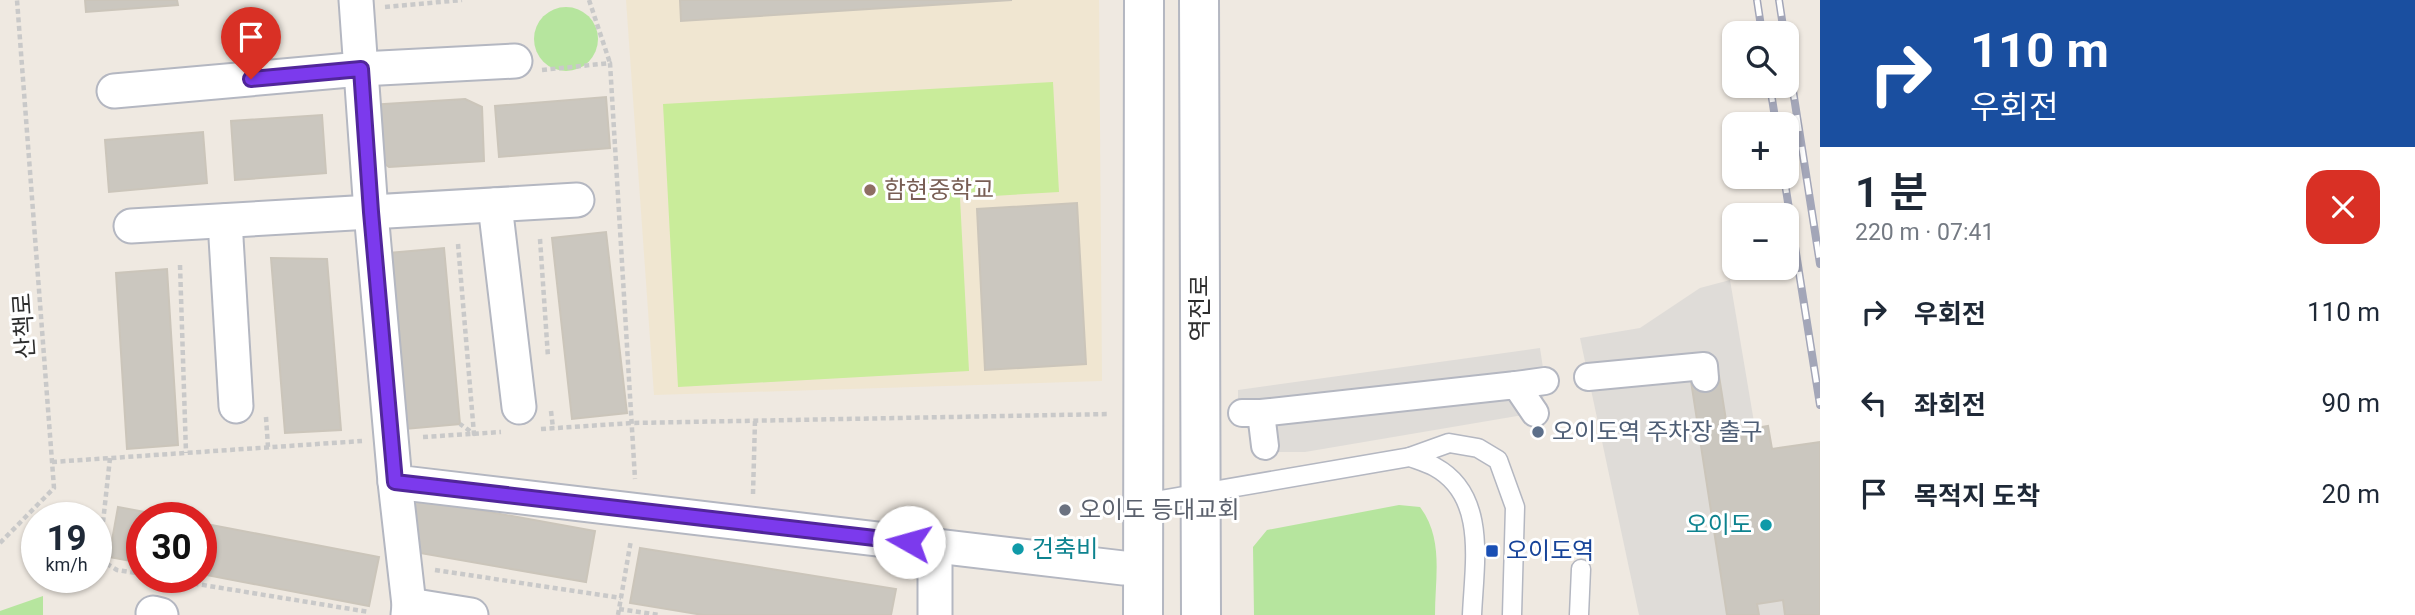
<!DOCTYPE html>
<html lang="ko">
<head>
<meta charset="utf-8">
<style>
  body { margin:0; font-family:Roboto,"Noto Sans KR",sans-serif; background:#f6f6f7; color:#1f2937; height:100vh; display:flex; flex-direction:column; font-size:26px; white-space:nowrap }
  * { box-sizing:border-box; margin:0 }
  p { font-size:23px; color:#747a83 }
  .icon { flex:none; width:38px; height:38px; fill:none; stroke:currentColor; stroke-width:2; stroke-linecap:round; stroke-linejoin:round }
  .map { position:relative; flex:1; overflow:hidden }
  .details { display:flex; flex-direction:column; background:#fff; width:595px }
  .details>* { flex:none }
  .banner { background:#1a4fa0; color:#fff; overflow:hidden }
  .controls { position:absolute; left:1722px; top:21px; display:grid; gap:14px }
  .controls a { display:grid; place-items:center; width:77px; height:77px; border-radius:14px; background:#fff; box-shadow:0 2px 5px #0004; font-size:35px }
  .speed { position:absolute; left:21px; top:502px; display:flex; gap:14px; font-size:35px; font-weight:700; text-align:center }
  .speed>* { display:grid; place-content:center; width:91px; height:91px; border-radius:50%; background:#fff; box-shadow:0 2px 5px #0004; line-height:1 }
  .speed small { font-size:18px; font-weight:400 }
  .speed .limit { border:10px solid #d22; background:#fff; color:#111 }
  .pin { position:absolute; display:grid; place-items:center; width:60px; height:60px; color:#fff; margin:-72px -30px; border-radius:50% 50% 50% 0; rotate:-45deg; box-shadow:0 0 7px #0007 }
  .pin .icon { rotate:45deg }
  .me { position:absolute; width:77px; margin:-38px; rotate:277deg; stroke-linejoin:round; filter:drop-shadow(0 0 5px #0008) }
  .turn { display:flex; align-items:center; gap:24px; height:147px; padding:0 35px; font-size:32px }
  .turn .icon { width:91px; height:91px; stroke-width:2.5 }
  .turn b { display:block; font-size:49px; line-height:60px }
  .round { display:grid; place-items:center; flex:none; width:74px; height:74px; border-radius:21px; background:#f6f6f7 }
  .headline { display:flex; align-items:center; justify-content:space-between; height:119px; padding:0 35px }
  h1 { font-size:42px; font-weight:600; line-height:52px }
  ul { padding:0; list-style:none }
  li { display:flex; align-items:center; gap:21px; height:91px; padding:0 35px }
  li div { flex:1 }
  li b { display:block; font-size:26px }
  li em { font-style:normal }
  main { display:flex; flex:1; min-height:0 }
  .map>svg:first-child { display:block }
  .education { fill:#f0e6d1 }
  .green { fill:#b6e59e }
  .pitch { fill:#c9ec9a }
  .plaza { fill:#dfdcd8 }
  .building { fill:#cbc7bf; stroke:#cbc5ba; stroke-width:2 }
  .lines { fill:none; stroke-linecap:round; stroke-linejoin:round }
  .service-casing { stroke:#b4b7c1; stroke-width:21 }
  .pedestrian-casing { stroke:#b4b7c1; stroke-width:30 }
  .minor-casing { stroke:#b4b7c1; stroke-width:37 }
  .secondary-casing { stroke:#b4b7c1; stroke-width:42 }
  .path { stroke:#c9c9c9; stroke-width:4.5; stroke-dasharray:5 3.5; stroke-linecap:butt }
  .service { stroke:#fff; stroke-width:18 }
  .pedestrian { stroke:#fff; stroke-width:26 }
  .minor { stroke:#fff; stroke-width:33 }
  .secondary { stroke:#fff; stroke-width:38 }
  .rail-casing { stroke:#a3a6b8; stroke-width:8 }
  .rail { stroke:#fff; stroke-width:5; stroke-dasharray:16; stroke-linecap:butt }
  .route-casing { stroke:#51269a; stroke-width:18 }
  .route { stroke:#7c3aed; stroke-width:12 }
  .education-dot { fill:#8d6e63; stroke:#fff; stroke-width:2.5 }
  .service-dot { fill:#5c6f8a; stroke:#fff; stroke-width:2.5 }
  .worship-dot { fill:#6b7280; stroke:#fff; stroke-width:2.5 }
  .culture-dot { fill:#0f9aa8; stroke:#fff; stroke-width:2.5 }
  .transit-dot { fill:#1a4fb4; stroke:#fff; stroke-width:2.5 }
  .labels { text-anchor:middle; dominant-baseline:central; stroke-width:6; stroke-linejoin:round; paint-order:stroke }
  .education-label { font-size:24px; fill:#785e54; stroke:#fff; text-anchor:start }
  .street-label { font-size:24px; fill:#2e2e2e; stroke:#fff }
  .service-label { font-size:24px; fill:#4e5e75; stroke:#fff; text-anchor:start }
  .worship-label { font-size:24px; fill:#5b616d; stroke:#fff; text-anchor:start }
  .culture-label { font-size:24px; fill:#0d838f; stroke:#fff; text-anchor:end }
  .transit-label { font-size:24px; fill:#164399; stroke:#fff; text-anchor:start }
</style>
</head>
<body>
<main>
<div class="map">
<svg width="1820" height="615" viewBox="0 0 1820 615">
  <rect width="100%" height="100%" fill="#efe9e1"/>
  <path class="education" d="M626,0H1099L1102,381L654,395Z"/>
  <g class="green">
    <circle cx="566" cy="39" r="32"/>
    <path d="M1399,505L1420,507C1444,539 1435,577 1435,615H1254L1253,547L1267,530Z"/>
    <path d="M43,596V615H0V611Z"/>
  </g>
  <path class="pitch" d="M1053,82L1059,192L960,198L969,371L678,387L663,104Z"/>
  <g class="plaza">
    <path d="M1730,280L1755,428L1728,433L1719,376L1691,381L1727,615H1639L1580,338L1640,328L1700,288Z"/>
    <path d="M1540,348L1546,388L1543,398L1535,413L1305,452H1276L1261,443L1247,428L1238,404V390Z"/>
    <path d="M1783,600L1785,615H1759L1757,604Z"/>
  </g>
  <g class="building">
    <path d="M85,0H177L178,5L86,12Z"/>
    <path d="M680,0H1012L681,21Z"/>
    <path d="M606,97L610,148L499,157L495,106Z"/>
    <path d="M465,99L482,107L484,161L389,167L372,155L369,105Z"/>
    <path d="M322,115L326,173L235,180L231,121Z"/>
    <path d="M203,132L207,183L109,192L105,140Z"/>
    <path d="M1077,203L1086,364L985,370L977,209Z"/>
    <path d="M606,232L627,413L572,419L552,238Z"/>
    <path d="M444,248L460,424L405,429L389,253Z"/>
    <path d="M271,258L327,259L341,430L285,433Z"/>
    <path d="M167,269L178,445L127,449L116,273Z"/>
    <path d="M1719,376L1728,433L1768,426L1772,449L1820,442V615H1785L1783,600L1757,604L1759,615H1727L1691,381Z"/>
    <path d="M412,498L595,531L586,582L403,550Z"/>
    <path d="M118,507L177,518H142V563L109,557Z"/>
    <path d="M201,523L379,557L369,606L201,574Z"/>
    <path d="M640,548L896,589L891,615H703L630,603Z"/>
  </g>
  <g class="lines">
    <defs>
      <g id="service">
        <path d="M1410,457L1449,443L1478,448L1498,460L1515,507L1512,615"/>
        <path d="M1143,503L1410,457C1418,460 1428,463 1435,467C1488,496 1474,565 1472,615"/>
        <path d="M1579,615L1581,569"/>
      </g>
      <g id="pedestrian">
        <path d="M1588,377L1704,366L1705,378"/>
        <path d="M1516,385L1545,381"/>
        <path d="M1242,413H1261L1265,446"/>
        <path d="M1261,413L1516,385L1535,413"/>
      </g>
      <g id="minor">
        <path d="M356,0L371,212L395,482L1123,568H1143"/>
        <path d="M114,91L361,69L515,61"/>
        <path d="M495,205L519,407"/>
        <path d="M225,221L236,406"/>
        <path d="M131,226L577,200"/>
        <path d="M395,482L409,605L408,615"/>
        <path d="M409,605L471,615"/>
        <path d="M153,613L161,615"/>
        <path d="M935,615V545"/>
      </g>
      <g id="secondary">
        <path d="M1199,0L1201,615"/>
        <path d="M1143,615L1144,0"/>
      </g>
    </defs>
    <use href="#service" class="service-casing"/>
    <use href="#pedestrian" class="pedestrian-casing"/>
    <use href="#minor" class="minor-casing"/>
    <use href="#secondary" class="secondary-casing"/>
    <g class="path">
      <path d="M589,0L610,63"/>
      <path d="M385,7L462,0"/>
      <path d="M542,70L610,63L635,479"/>
      <path d="M540,239L548,357"/>
      <path d="M458,244L474,434L460,424"/>
      <path d="M180,265L186,453"/>
      <path d="M551,411L553,428"/>
      <path d="M266,417L268,447"/>
      <path d="M541,429L632,423L1110,414"/>
      <path d="M423,437L501,432"/>
      <path d="M110,458L99,559L117,570L142,574"/>
      <path d="M52,462L362,441"/>
      <path d="M753,494L755,421"/>
      <path d="M0,543L54,488L17,0"/>
      <path d="M435,570L621,598"/>
      <path d="M160,578L369,612"/>
      <path d="M619,609L660,615"/>
      <path d="M618,615L631,540"/>
    </g>
    <use href="#service" class="service"/>
    <use href="#pedestrian" class="pedestrian"/>
    <use href="#minor" class="minor"/>
    <use href="#secondary" class="secondary"/>
    <defs>
      <g id="rail">
        <path d="M1757,0L1762,33"/>
        <path d="M1779,0L1784,33"/>
        <path d="M1787,52L1820,264"/>
        <path d="M1770,86L1776,124"/>
        <path d="M1784,177L1820,405"/>
      </g>
    </defs>
    <use href="#rail" class="rail-casing"/>
    <use href="#rail" class="rail"/>
  </g>
  <g class="lines">
    <defs>
      <path id="route" d="M251,79L361,69L371,212L395,482L909,542"/>
    </defs>
    <use href="#route" class="route-casing"/>
    <use href="#route" class="route"/>
  </g>
  <circle class="education-dot" cx="870" cy="190" r="7"/>
  <circle class="service-dot" cx="1538" cy="432" r="7"/>
  <circle class="worship-dot" cx="1065" cy="510" r="7"/>
  <g class="culture-dot">
    <circle cx="1766" cy="525" r="7"/>
    <circle cx="1018" cy="549" r="7"/>
  </g>
  <rect class="transit-dot" x="1485" y="544" width="14" height="14" rx="3.5"/>
  <g class="labels">
    <g class="education-label">
      <text x="884" y="190">함현중학교</text>
    </g>
    <g class="street-label">
      <text transform="translate(1200 308) rotate(-90)">역전로</text>
      <text transform="translate(24 326) rotate(-94)">산책로</text>
    </g>
    <g class="service-label">
      <text x="1552" y="432">오이도역 주차장 출구</text>
    </g>
    <g class="worship-label">
      <text x="1079" y="510">오이도 등대교회</text>
    </g>
    <g class="culture-label">
      <text x="1752" y="525">오이도</text>
      <text x="1032" y="549" text-anchor="start">건축비</text>
    </g>
    <g class="transit-label">
      <text x="1506" y="551">오이도역</text>
    </g>
  </g>
</svg>
<div class="controls">
<a><svg class="icon" aria-label="search" viewBox="0 0 24 24"><circle cx="10" cy="10" r="6"/><path d="M15 15l6 6"/></svg></a>
<a>+</a>
<a>−</a>
</div>
<div class="speed"><div>19<small>km/h</small></div><div class="limit">30</div></div>
<div class="pin" style="left:251px;top:79px;background:#d93025"><svg class="icon" aria-label="arrive" viewBox="0 0 24 24"><path d="M6 21V4h12l-3 4 3 4H6"/></svg></div>
<svg class="me" style="left:909px;top:542px" viewBox="-20 -20 40 40"><circle r="19" fill="#fff"/><path d="M0-13L10 11 0 6-10 11z" fill="#7c3aed"/></svg>
</div>
<section class="details">
<div class="banner">
<div class="turn"><svg class="icon" aria-label="right" viewBox="0 0 24 24"><path d="M7 20v-9h11M14 6l5 5-5 5"/></svg><div><b>110 m</b>우회전</div></div>
</div>
<div class="headline"><div><h1>1 분</h1><p>220 m · 07:41</p></div><a class="round" style="background:#d93025;color:#fff"><svg class="icon" aria-label="close" viewBox="0 0 24 24"><path d="M6 6l12 12M18 6L6 18"/></svg></a></div>
<ul>
<li><svg class="icon" aria-label="right" viewBox="0 0 24 24"><path d="M7 20v-9h11M14 6l5 5-5 5"/></svg><div><b>우회전</b></div><em>110 m</em></li>
<li><svg class="icon" aria-label="left" viewBox="0 0 24 24"><path d="M17 20v-9H6M10 6l-5 5 5 5"/></svg><div><b>좌회전</b></div><em>90 m</em></li>
<li><svg class="icon" aria-label="arrive" viewBox="0 0 24 24"><path d="M6 21V4h12l-3 4 3 4H6"/></svg><div><b>목적지 도착</b></div><em>20 m</em></li>
</ul>
</section>
</main>
</body>
</html>
